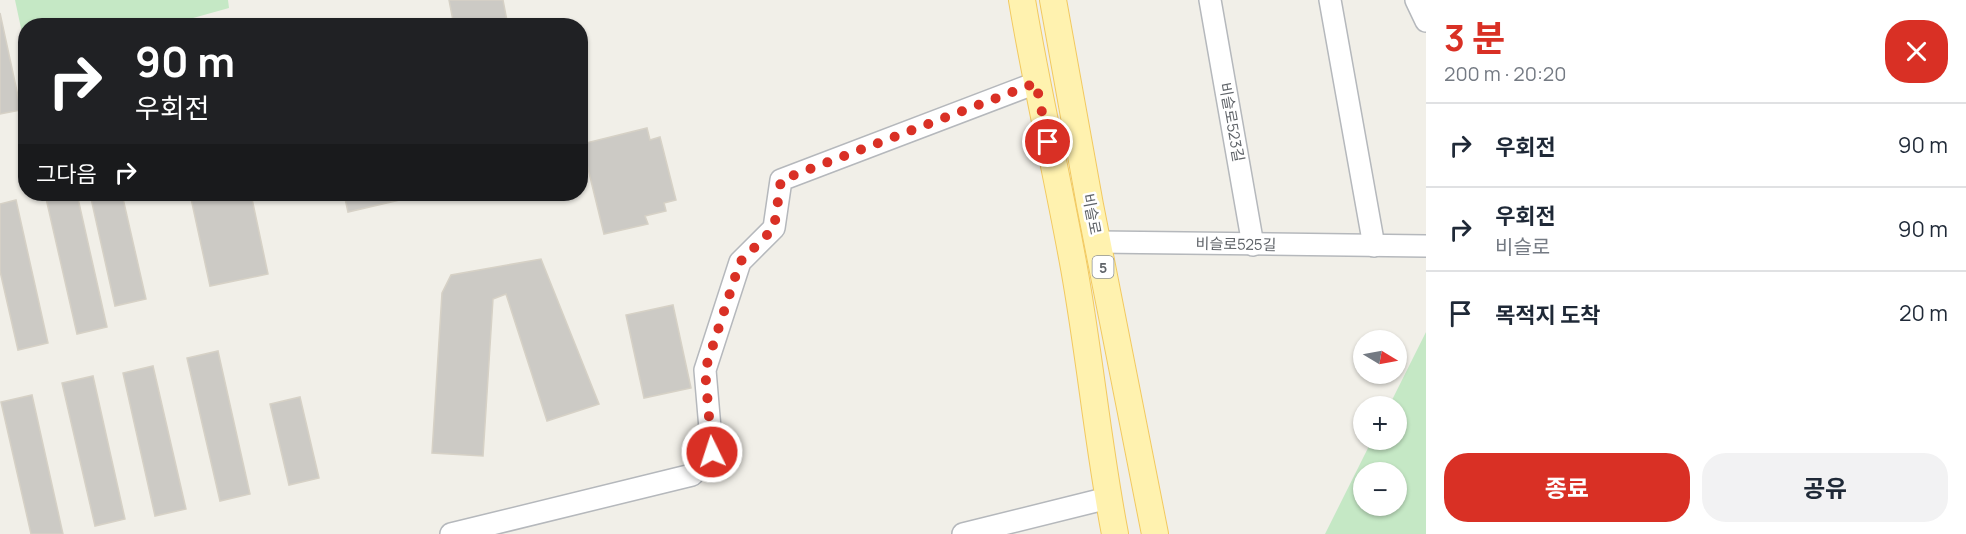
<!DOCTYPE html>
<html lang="ko">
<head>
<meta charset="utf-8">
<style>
  body { margin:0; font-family:Manrope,"Noto Sans KR",sans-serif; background:#f2f2f3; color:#1f2937; height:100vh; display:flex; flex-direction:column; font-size:22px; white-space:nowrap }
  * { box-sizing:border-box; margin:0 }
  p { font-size:20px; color:#747a83 }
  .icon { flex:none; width:33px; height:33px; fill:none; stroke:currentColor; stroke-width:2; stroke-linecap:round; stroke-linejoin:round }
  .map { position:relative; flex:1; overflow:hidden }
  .details { display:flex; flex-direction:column; background:#fff; width:540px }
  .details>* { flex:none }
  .guide { position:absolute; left:18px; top:18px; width:570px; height:183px; border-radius:24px; box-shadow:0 2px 4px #0004; background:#202124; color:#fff; overflow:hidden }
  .needle { width:39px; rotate:100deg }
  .controls { position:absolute; left:1353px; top:330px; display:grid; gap:12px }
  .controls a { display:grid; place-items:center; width:54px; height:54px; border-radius:50%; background:#fff; box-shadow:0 2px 4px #0004; font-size:30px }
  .pin { position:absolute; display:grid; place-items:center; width:51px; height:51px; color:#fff; margin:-26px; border:3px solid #fff; border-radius:50%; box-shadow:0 2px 6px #0007 }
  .me { position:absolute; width:66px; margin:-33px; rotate:356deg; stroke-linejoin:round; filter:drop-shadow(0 0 4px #0008) }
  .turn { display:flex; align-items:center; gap:21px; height:126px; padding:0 18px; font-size:27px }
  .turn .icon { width:78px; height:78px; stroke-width:2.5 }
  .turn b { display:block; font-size:42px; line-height:51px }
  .then { display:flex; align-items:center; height:57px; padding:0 18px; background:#0003; gap:12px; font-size:22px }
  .round { display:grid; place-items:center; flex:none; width:63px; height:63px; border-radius:24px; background:#f2f2f3 }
  .overview { display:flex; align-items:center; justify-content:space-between; height:102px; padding:0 18px }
  h1 { font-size:36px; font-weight:700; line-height:45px; color:#d93025 }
  .action { display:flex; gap:12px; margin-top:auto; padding:12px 18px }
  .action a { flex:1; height:69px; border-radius:24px; background:#d93025; color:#fff; font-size:24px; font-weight:700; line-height:69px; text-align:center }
  .action a+a { background:#f2f2f3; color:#1f2937 }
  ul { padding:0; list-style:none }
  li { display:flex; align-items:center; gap:18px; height:84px; padding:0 18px; border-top:2px solid #e0e1e3 }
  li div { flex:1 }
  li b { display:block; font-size:22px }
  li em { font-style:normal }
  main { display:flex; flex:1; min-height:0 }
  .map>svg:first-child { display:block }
  .green { fill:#c5e8c5; fill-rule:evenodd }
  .building { fill:#cccac5; stroke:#d6d1c6; stroke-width:1.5 }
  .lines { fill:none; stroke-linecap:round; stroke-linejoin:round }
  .minor-casing { stroke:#b5b8bc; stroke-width:24 }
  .major-casing { stroke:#f2c960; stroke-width:28 }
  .minor { stroke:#fff; stroke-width:21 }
  .major { stroke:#fff2af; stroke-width:26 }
  .route { stroke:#d93025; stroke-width:10; stroke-dasharray:0 18 }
  .labels { text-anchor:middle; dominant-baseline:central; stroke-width:5; stroke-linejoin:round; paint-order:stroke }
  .shield { fill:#fff; stroke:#8f9295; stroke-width:1.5 }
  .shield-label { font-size:14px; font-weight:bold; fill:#5f6368 }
  .street-label { font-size:15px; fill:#5f6368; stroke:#fff }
</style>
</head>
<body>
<main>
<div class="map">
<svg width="1426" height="534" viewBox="0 0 1426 534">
  <rect width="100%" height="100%" fill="#f1efe8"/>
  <g class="green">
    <path d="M15,0H228L229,8L168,25L26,26L25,47Z"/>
    <path d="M1426,332V534H1325L1372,440H1396V406H1389ZM1364,472H1396V506H1364Z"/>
  </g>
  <g class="building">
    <path d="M449,0H503L508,26H454Z"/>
    <path d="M0,13L21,110L0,114Z"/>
    <path d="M647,128L650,140L660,137L676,200L664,203L666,211L645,216L648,224L604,234L582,144Z"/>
    <path d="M45,194H77L107,327L77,334Z"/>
    <path d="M90,194H122L146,299L115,306Z"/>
    <path d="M190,194H251L268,274L210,286Z"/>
    <path d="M344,194H416L417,196L348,212Z"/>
    <path d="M16,200L48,343L18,350L0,271V204Z"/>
    <path d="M541,259L599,404L547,421L506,294L493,299L483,456L432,453L442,293L451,275Z"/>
    <path d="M673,305L691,388L644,398L626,315Z"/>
    <path d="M218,351L250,494L220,501L187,358Z"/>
    <path d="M153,366L186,509L155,516L123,373Z"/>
    <path d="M93,376L125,519L95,526L62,383Z"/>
    <path d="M32,395L63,534H31L1,402Z"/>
    <path d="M300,397L319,478L289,485L270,404Z"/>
  </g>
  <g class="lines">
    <defs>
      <g id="minor">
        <path d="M1210,0L1253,245"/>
        <path d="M1330,0L1374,246"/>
        <path d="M1416,0L1426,21"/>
        <path d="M1098,242L1426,246"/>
        <path d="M451,534L692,475L712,452L705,370L740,262L774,228L781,180L1036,83"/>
        <path d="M963,534L1108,498"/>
      </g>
      <g id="major">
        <path d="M1022,0C1037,90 1058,179 1074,268C1090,357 1098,446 1115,534"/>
        <path d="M1053,0L1090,205L1155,534"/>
      </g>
    </defs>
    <use href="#minor" class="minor-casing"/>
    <use href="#major" class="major-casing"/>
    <use href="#minor" class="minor"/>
    <use href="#major" class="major"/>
  </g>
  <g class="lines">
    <path class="route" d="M712,452L705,370L740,262L774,228L781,180L1036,83L1048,142"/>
  </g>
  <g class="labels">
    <rect class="shield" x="1092.5" y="256" width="21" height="22" rx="4.5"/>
    <g class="shield-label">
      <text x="1103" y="267">5</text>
    </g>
    <g class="street-label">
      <text transform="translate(1232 122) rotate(80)">비슬로523길</text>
      <text transform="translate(1092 214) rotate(79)">비슬로</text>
      <text transform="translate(1236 244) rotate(1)">비슬로525길</text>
    </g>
  </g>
</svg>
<div class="controls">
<a><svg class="needle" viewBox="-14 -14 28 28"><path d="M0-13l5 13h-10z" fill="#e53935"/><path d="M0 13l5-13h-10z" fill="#747a83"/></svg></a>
<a>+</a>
<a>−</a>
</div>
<div class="pin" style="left:1048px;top:142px;background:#d93025"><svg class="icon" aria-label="arrive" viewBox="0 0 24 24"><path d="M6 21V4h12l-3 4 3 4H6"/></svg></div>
<svg class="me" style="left:712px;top:452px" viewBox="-20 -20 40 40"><circle r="17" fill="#d93025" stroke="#fff" stroke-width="3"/><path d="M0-11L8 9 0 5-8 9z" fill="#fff"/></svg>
<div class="guide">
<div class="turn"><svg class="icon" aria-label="right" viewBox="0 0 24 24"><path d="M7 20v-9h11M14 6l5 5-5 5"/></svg><div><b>90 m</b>우회전</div></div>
<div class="then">그다음<svg class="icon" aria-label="right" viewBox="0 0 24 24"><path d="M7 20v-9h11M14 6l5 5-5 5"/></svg></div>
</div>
</div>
<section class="details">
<div class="overview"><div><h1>3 분</h1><p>200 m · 20:20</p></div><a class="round" style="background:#d93025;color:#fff"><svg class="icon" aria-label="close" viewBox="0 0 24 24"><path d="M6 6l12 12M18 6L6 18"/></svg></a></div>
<ul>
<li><svg class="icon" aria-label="right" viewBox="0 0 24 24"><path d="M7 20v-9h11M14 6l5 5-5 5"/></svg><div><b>우회전</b></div><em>90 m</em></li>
<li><svg class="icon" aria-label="right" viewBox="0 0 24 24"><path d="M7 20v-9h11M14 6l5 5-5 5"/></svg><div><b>우회전</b><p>비슬로</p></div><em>90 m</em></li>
<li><svg class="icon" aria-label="arrive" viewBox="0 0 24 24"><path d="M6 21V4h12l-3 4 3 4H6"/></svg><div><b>목적지 도착</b></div><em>20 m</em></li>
</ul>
<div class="action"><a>종료</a><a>공유</a></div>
</section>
</main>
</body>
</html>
